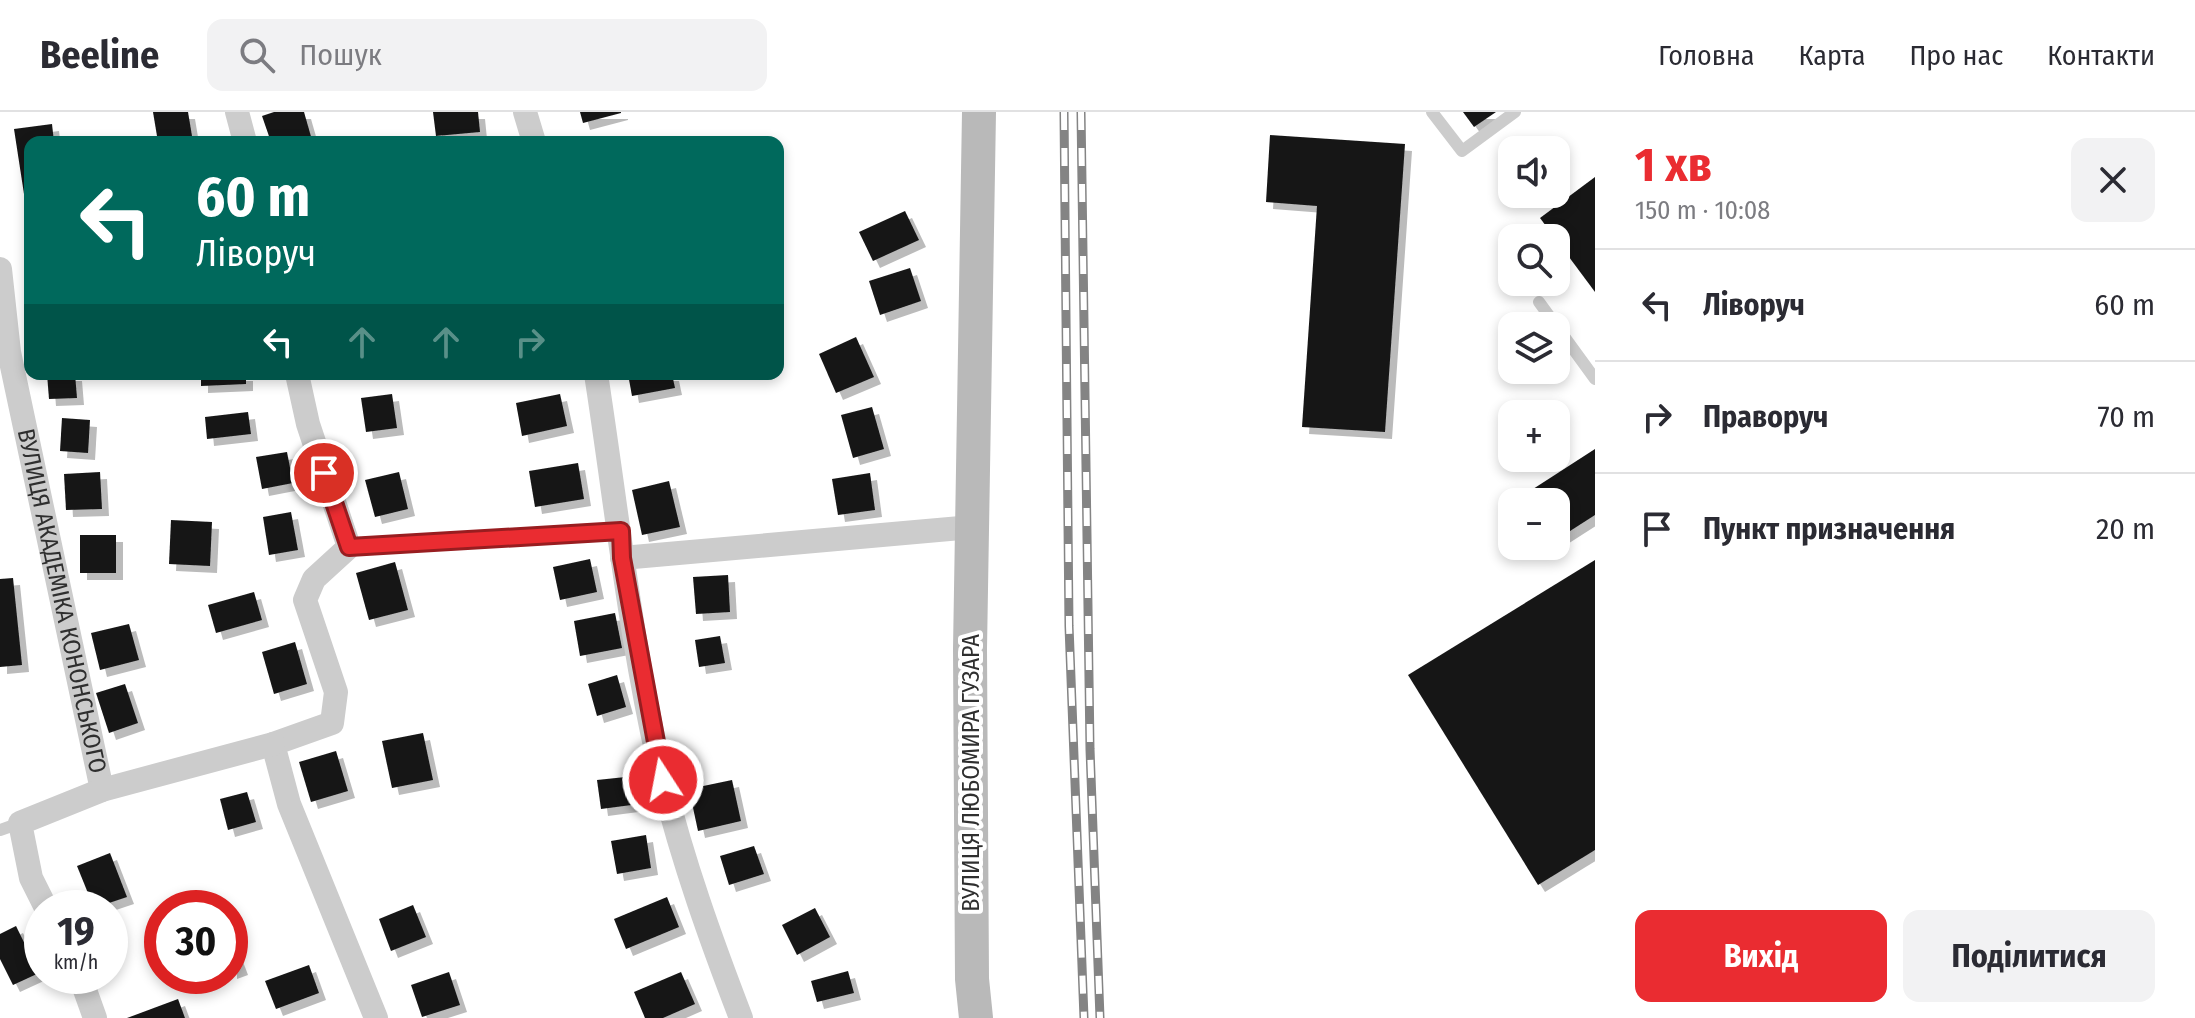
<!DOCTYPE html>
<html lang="uk">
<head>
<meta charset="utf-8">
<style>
  body { margin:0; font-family:"Fira Sans Condensed",sans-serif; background:#f2f2f3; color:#2b2b33; height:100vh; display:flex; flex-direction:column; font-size:30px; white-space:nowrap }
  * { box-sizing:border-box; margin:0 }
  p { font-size:26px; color:#7c7c81 }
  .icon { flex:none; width:44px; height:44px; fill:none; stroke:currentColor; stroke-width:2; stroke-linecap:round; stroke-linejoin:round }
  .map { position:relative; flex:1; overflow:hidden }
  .drawer { display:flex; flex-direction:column; background:#fff; width:600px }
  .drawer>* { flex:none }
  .top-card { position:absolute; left:24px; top:24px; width:760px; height:244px; border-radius:16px; box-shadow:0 4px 12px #0003; background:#00695c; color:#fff; overflow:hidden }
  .buttons { position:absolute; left:1498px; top:24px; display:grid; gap:16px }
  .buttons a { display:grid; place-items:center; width:72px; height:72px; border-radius:16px; background:#fff; box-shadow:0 4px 12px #0003; font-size:40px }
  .speed { position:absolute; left:24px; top:778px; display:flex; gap:16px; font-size:40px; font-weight:700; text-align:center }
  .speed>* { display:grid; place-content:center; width:104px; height:104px; border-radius:50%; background:#fff; box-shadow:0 4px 12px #0003; line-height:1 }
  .speed small { font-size:20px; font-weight:400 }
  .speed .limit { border:12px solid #d22; background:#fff; color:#111 }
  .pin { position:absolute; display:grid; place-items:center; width:68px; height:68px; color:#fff; margin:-34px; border:4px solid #fff; border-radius:50%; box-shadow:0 2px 8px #0007 }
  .me { position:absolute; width:88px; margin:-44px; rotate:349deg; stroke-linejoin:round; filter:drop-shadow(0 0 6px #0008) }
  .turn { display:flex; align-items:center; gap:28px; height:168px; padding:0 40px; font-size:36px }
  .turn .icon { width:104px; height:104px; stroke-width:2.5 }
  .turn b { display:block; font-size:56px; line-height:68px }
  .lanes { display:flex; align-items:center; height:76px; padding:0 40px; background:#0003; justify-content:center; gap:40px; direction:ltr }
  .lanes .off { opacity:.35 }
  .round { display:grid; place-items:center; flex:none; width:84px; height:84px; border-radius:16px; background:#f2f2f3 }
  .summary { display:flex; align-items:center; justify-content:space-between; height:136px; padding:0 40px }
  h1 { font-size:48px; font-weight:700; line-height:60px; color:#ea2c31 }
  .cta { display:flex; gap:16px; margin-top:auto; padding:16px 40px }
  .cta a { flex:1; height:92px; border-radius:16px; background:#ea2c31; color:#fff; font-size:32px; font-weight:700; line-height:92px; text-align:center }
  .cta a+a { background:#f2f2f3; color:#2b2b33 }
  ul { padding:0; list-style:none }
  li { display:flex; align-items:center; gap:24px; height:112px; padding:0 40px; border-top:2px solid #e1e1e2 }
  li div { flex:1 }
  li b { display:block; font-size:30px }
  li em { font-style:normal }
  header { display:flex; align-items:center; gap:48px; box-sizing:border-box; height:112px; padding:0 40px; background:#fff; border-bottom:2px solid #e1e1e2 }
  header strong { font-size:38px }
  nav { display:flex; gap:44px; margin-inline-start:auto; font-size:28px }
  .search { width:560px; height:72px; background:#f2f2f3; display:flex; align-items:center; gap:20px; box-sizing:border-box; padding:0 28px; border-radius:16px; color:#7c7c81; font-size:30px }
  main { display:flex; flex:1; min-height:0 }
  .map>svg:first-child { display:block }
  .building { fill:#161616; filter:url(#shadow) }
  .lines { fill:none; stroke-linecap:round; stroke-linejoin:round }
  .lane { stroke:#ccc; stroke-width:12 }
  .street { stroke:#ccc; stroke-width:24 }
  .secondary { stroke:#b9b9b9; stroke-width:34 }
  .rail-casing { stroke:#848484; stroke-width:9 }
  .rail { stroke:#fff; stroke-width:6; stroke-dasharray:18; stroke-linecap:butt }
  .route-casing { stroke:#981d20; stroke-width:20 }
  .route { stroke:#ea2c31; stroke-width:14 }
  .labels { text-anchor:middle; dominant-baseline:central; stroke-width:8; stroke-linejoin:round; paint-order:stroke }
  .street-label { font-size:24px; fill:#2f2f2f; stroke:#fff }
</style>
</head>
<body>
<header>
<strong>Beeline</strong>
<div class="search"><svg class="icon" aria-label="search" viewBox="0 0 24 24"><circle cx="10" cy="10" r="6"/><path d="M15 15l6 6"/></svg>Пошук</div>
<nav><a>Головна</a><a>Карта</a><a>Про нас</a><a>Контакти</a></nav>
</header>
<main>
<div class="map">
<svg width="1595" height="906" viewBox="0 0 1595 906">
  <defs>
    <filter id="shadow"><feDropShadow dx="7" dy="7" stdDeviation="0" flood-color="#0004"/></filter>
  </defs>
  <rect width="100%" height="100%" fill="#fff"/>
  <g class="building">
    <path d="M153,0H188L193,30H158Z"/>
    <path d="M274,0H304L312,28L271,30L262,4Z"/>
    <path d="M433,0H478L480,20L436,24Z"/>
    <path d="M580,0H621V1L583,11Z"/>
    <path d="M1463,0H1496L1474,15Z"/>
    <path d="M52,12L54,30H30V81L24,82L14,17Z"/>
    <path d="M1270,23L1405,32L1385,320L1302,315L1317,94L1266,90Z"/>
    <path d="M1595,65V180L1540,106Z"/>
    <path d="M905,99L919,128L873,149L859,120Z"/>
    <path d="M910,156L921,189L880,203L869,169Z"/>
    <path d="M856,225L874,265L836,281L819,242Z"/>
    <path d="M47,262H75L77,286L49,287Z"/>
    <path d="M201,262H246V272L201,274Z"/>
    <path d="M628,262H672L675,276L632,284Z"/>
    <path d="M392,282L397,316L366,320L361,286Z"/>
    <path d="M560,282L567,314L522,324L516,291Z"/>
    <path d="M872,295L884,337L853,346L841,303Z"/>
    <path d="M248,300L251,322L207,327L205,305Z"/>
    <path d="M62,306L90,308L88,341L60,339Z"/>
    <path d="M1595,337V403L1556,428V390H1513Z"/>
    <path d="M287,340L293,371L262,377L256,345Z"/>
    <path d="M578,351L584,387L535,395L529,359Z"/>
    <path d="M100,360L102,397L66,398L64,362Z"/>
    <path d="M399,360L408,397L375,405L365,368Z"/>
    <path d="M870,361L875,398L838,403L832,367Z"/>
    <path d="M669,369L680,415L642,423L632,378Z"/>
    <path d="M291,400L298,438L269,443L263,405Z"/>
    <path d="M171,408L212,410L210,454L169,452Z"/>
    <rect x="80" y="423" width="36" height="38"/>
    <path d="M590,447L597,480L560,488L553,455Z"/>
    <path d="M1595,448V738L1538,773L1408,563Z"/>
    <path d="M395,450L408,498L369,508L356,461Z"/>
    <path d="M728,463L730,500L696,502L693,465Z"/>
    <path d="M13,466L22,553L0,555V467Z"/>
    <path d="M254,480L262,508L216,521L208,493Z"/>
    <path d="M615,501L622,536L580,544L574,509Z"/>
    <path d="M129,512L139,548L100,558L91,521Z"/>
    <path d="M720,524L725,551L699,555L695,528Z"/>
    <path d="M295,530L307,572L274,582L262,540Z"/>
    <path d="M617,563L626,595L597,604L588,572Z"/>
    <path d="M125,572L138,611L109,621L96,581Z"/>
    <path d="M423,621L433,668L392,676L382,629Z"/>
    <path d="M336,639L348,679L311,690L299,650Z"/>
    <path d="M635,664L639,692L601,697L597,668Z"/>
    <path d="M732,668L741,709L698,719L689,677Z"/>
    <path d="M247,680L256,710L228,718L220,687Z"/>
    <path d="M646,723L651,756L617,762L611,729Z"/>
    <path d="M754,734L764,762L729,773L720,744Z"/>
    <path d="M110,741L127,785L94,796L77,754Z"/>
    <path d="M667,785L679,815L626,837L614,807Z"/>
    <path d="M413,793L426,825L391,839L379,807Z"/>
    <path d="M815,796L830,825L797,843L782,813Z"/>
    <path d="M16,814L39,861L13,873L0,847V822Z"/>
    <path d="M230,827L241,856L230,860Z"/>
    <path d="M309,853L319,881L276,897L265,869Z"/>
    <path d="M848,859L854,881L817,890L811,869Z"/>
    <path d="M449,860L460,893L422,905L411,873Z"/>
    <path d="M681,860L695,892L663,906H645L634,880Z"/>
    <path d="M178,887L185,906H127Z"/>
  </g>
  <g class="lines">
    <g class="lane">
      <path d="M1432,0L1462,39L1515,0"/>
      <path d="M1539,190L1595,267"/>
      <path d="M349,435L621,419"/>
      <path d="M0,718L20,711"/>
    </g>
    <g class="street">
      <path d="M237,0L245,30"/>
      <path d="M525,0L534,30"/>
      <path id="s1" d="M0,157L9,240L102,678"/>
      <path d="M297,262L308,312L349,435L314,467L305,488L336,580L332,611L273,632L289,692L376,906"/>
      <path d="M596,262C617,397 631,536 663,669C683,750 711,828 741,906"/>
      <path d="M622,446L972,415"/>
      <path d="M46,796L31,766L20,711L102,678L273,632"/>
      <path d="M80,864L95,906"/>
    </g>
    <path class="secondary" d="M976,906L972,867L970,537L979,0"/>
    <defs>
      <g id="rail">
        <path d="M1064,0L1069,514L1084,906"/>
        <path d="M1081,0L1090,637L1100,906"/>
      </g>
    </defs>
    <use href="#rail" class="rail-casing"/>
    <use href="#rail" class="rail"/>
  </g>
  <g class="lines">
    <defs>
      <path id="route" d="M324,361L349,435L621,419L622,446L663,668"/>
    </defs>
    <use href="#route" class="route-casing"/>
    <use href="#route" class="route"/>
  </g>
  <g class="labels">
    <g class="street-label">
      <text stroke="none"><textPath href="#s1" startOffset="338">ВУЛИЦЯ АКАДЕМІКА КОНОНСЬКОГО</textPath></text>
      <text transform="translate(971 661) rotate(-90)">ВУЛИЦЯ ЛЮБОМИРА ГУЗАРА</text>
    </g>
  </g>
</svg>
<div class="buttons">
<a><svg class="icon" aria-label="sound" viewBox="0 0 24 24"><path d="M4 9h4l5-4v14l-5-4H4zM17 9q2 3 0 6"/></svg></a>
<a><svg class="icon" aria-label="search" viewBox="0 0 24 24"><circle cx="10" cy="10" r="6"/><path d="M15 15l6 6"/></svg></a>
<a><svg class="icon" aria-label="layers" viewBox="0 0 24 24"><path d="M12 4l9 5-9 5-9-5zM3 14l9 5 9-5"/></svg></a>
<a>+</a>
<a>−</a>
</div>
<div class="speed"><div>19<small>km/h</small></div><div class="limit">30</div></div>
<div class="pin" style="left:324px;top:361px;background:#d93025"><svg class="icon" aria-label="arrive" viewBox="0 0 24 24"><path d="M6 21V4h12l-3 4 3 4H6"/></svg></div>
<svg class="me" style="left:663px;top:668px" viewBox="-20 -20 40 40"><circle r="17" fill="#ea2c31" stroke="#fff" stroke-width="3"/><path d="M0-11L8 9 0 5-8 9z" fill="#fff"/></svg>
<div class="top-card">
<div class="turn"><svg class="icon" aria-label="left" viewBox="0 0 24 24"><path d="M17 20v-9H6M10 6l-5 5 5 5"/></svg><div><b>60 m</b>Ліворуч</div></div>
<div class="lanes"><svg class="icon" aria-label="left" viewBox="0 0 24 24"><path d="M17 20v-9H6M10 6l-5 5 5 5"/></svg><svg class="icon off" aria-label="ahead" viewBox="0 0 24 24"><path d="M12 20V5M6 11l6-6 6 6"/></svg><svg class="icon off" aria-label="ahead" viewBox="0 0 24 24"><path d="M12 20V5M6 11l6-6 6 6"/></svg><svg class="icon off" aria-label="right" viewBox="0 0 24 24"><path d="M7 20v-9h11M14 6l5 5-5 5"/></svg></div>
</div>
</div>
<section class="drawer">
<div class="summary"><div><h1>1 хв</h1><p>150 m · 10:08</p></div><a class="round"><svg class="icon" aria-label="close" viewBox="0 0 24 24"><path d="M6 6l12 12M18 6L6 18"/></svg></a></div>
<ul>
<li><svg class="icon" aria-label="left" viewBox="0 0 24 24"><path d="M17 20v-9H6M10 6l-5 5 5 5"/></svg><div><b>Ліворуч</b></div><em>60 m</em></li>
<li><svg class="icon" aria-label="right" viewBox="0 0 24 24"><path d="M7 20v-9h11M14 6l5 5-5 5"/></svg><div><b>Праворуч</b></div><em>70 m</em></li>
<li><svg class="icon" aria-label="arrive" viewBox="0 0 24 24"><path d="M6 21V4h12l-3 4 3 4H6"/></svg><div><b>Пункт призначення</b></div><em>20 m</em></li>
</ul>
<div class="cta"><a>Вихід</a><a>Поділитися</a></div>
</section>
</main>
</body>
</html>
